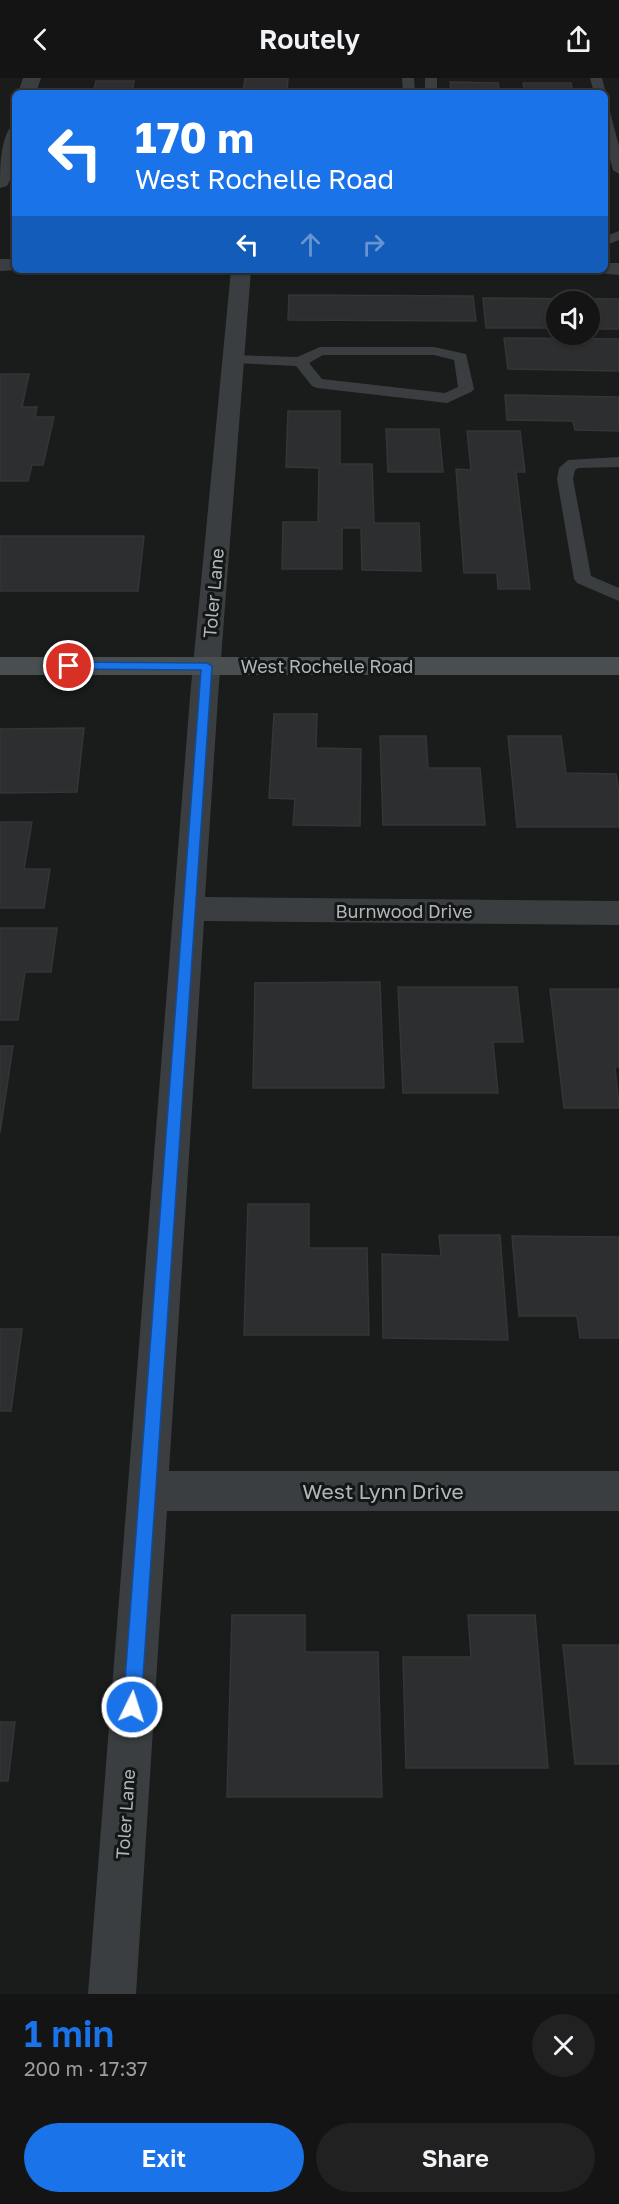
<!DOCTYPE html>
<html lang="en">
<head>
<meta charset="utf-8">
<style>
  body { margin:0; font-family:"Golos Text",sans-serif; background:#212122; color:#f1f3f6; height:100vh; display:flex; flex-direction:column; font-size:22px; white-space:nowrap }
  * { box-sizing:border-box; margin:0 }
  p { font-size:20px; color:#9d9ea0 }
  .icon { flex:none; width:33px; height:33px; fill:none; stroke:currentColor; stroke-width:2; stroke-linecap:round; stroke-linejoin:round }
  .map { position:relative; height:1916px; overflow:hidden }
  .panel { display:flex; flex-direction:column; background:#141414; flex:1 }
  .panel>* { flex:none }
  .top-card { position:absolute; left:12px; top:12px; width:596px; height:183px; border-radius:9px; box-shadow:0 2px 4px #0004,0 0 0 2px #333334; background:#1a73e8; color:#fff; overflow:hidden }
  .controls { position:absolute; left:546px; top:213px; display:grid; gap:12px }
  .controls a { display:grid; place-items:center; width:54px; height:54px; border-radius:50%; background:#141414; box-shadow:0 2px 4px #0004,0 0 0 2px #333334; font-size:30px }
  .pin { position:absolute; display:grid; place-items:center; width:51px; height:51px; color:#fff; margin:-26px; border:3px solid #fff; border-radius:50%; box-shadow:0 2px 6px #0007 }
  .me { position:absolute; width:66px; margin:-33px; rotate:4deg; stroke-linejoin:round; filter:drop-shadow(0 0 4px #0008) }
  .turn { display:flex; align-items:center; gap:21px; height:126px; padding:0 24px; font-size:27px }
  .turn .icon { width:78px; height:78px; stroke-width:2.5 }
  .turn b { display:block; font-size:42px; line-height:51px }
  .lanes { display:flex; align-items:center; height:57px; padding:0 24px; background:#0003; justify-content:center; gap:30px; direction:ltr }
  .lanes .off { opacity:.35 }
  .round { display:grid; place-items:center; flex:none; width:63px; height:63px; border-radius:32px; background:#212122 }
  .head { display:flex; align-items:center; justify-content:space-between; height:102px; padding:0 24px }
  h1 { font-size:36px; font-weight:600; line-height:45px; color:#1a73e8 }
  .cta { display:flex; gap:12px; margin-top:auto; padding:12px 24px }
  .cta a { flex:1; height:69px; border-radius:36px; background:#1a73e8; color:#fff; font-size:24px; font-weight:600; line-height:69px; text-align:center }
  .cta a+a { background:#212122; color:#f1f3f6 }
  header { display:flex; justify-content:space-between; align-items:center; height:78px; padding:0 24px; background:#141414; font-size:27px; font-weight:600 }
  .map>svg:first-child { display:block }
  .building { fill:#2d2e2f; stroke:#343537; stroke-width:1.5 }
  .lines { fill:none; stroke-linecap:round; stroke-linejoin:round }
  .service { fill:#3b3e40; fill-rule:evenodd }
  .minor { fill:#3b3e40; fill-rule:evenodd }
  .secondary { fill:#494e50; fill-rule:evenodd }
  .route { fill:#1a73e8; stroke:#114b97; stroke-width:1.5 }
  .labels { text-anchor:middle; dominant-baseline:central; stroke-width:6; stroke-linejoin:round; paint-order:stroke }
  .street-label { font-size:18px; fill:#aeb7b9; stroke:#151616 }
  .near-street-label { font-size:21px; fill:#aeb7b9; stroke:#151616 }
</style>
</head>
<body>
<header><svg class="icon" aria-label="back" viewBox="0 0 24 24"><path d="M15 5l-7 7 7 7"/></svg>Routely<svg class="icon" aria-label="share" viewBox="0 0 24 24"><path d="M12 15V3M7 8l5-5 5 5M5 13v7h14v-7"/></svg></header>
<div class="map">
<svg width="619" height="1916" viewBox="0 0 619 1916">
  <rect width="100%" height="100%" fill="#1a1b1b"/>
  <g class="building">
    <path d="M245,0H288L287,15H243Z"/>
    <path d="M96,3H134L132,15H93Z"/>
    <path d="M450,4L498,5L500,15H451Z"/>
    <path d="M523,5H571L573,15H525Z"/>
    <path d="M289,217L473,218L476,243L288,242Z"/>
    <path d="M483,220L619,221V251H590V224H556V250H486Z"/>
    <path d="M504,260L619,261V293L508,291Z"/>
    <path d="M0,296H29L22,329H37L35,339H54L43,387H32L28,403H0Z"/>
    <path d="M505,317L619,319V353L575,352L573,343L507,342Z"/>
    <path d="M288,333H340V386H372L374,445H419L421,493L362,492L361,450H342V491H282L283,444H318L319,390L286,389Z"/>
    <path d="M386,351H439L443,394H388Z"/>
    <path d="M467,353H520L525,394H516L530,511H498L497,495H464L456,391L471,392Z"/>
    <path d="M0,458H144L138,513H0Z"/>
    <path d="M274,636H317L316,670L361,671L360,748L293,747L295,721L269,720Z"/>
    <path d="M84,650L77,714L0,715V651Z"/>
    <path d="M380,658H426L428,690H480L485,747H383Z"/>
    <path d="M508,658H561L566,695L616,696L619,715V749H517Z"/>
    <path d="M0,744H32L24,791H50L44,830H0Z"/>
    <path d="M0,850H57L51,894H25L18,942H0Z"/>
    <path d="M380,904L384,1010H253L255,905Z"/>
    <path d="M398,909H517L523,964H493L498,1015H403Z"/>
    <path d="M550,911H619V989H615L619,1030H564Z"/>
    <path d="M0,968H13L0,1055Z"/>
    <path d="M248,1126H309V1170H367L369,1257H244Z"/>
    <path d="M439,1157H500L508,1262L383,1260L382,1176L441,1178Z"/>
    <path d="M512,1158L619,1159V1260H580L577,1238H519Z"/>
    <path d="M0,1251H22L11,1333H0Z"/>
    <path d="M232,1537H305V1574H378L382,1719H227Z"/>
    <path d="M468,1537H535L548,1690H406L403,1579H471Z"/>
    <path d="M563,1567H619V1686H575Z"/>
    <path d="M0,1644H15L8,1703H0Z"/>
  </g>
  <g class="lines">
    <g class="service">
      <path d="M402,0H414L415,15H403Z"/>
      <rect x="425" y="0" width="12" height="15"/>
      <path d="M590,0H602L606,15L604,17V15H594Z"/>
      <path d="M604,31L610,34L619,68V96L613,92L604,60Z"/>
      <path d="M619,153V162L604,168V159Z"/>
      <path d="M320,269H434L466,276L474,311L471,314L447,325L317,310L312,308L296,288L233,285L226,281L233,277L297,279ZM323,277H434L454,282L458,309L445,315L322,301L309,285Z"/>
      <path d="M619,379V389L578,390L575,392L573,401L591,498L619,510V523L577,505L574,501L557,401L559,390L568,382Z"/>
    </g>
    <g class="minor">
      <path d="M23,0H41L36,15H18Z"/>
      <path d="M15,50C15,69 18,91 7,108L0,110C0,90 0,68 9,51Z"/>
      <path d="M0,181H15V192H19L0,193Z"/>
      <path d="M604,185H619V197L597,195L595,192H604Z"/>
      <path d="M231,192H251L218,619L205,819L619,823V847L204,843L169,1393H619V1433H167L136,1916H88L190,619Z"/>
    </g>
    <rect class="secondary" x="0" y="579" width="619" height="18"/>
  </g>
  <path class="route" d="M69,584L207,585L212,588L141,1629L139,1635L132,1638L126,1635L123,1629L201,592L65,591L63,588Z"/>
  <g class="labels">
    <g class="street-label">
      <text transform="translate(213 515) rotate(-85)">Toler Lane</text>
      <text x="327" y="588">West Rochelle Road</text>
      <text x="404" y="833">Burnwood Drive</text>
      <text transform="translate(125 1736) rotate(-86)">Toler Lane</text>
    </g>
    <g class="near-street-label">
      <text x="383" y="1413">West Lynn Drive</text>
    </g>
  </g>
</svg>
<div class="controls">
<a><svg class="icon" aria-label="sound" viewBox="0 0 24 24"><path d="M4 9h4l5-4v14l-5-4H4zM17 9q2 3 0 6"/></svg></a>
</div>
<div class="pin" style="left:69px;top:588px;background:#d93025"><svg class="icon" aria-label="arrive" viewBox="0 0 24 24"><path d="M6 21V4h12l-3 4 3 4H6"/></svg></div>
<svg class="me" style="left:132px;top:1629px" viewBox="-20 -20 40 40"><circle r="17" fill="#1a73e8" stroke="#fff" stroke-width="3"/><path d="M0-11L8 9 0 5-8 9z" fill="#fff"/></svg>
<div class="top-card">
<div class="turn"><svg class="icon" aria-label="left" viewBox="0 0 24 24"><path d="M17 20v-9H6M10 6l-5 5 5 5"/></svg><div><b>170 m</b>West Rochelle Road</div></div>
<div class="lanes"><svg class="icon" aria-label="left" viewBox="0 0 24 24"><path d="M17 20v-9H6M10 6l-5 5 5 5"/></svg><svg class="icon off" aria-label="ahead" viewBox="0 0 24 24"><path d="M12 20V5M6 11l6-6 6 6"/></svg><svg class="icon off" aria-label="right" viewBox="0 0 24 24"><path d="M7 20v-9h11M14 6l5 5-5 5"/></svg></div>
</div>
</div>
<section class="panel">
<div class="head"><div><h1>1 min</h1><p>200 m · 17:37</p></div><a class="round"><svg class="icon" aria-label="close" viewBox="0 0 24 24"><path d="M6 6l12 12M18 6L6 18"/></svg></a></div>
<div class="cta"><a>Exit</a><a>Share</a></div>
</section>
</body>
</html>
